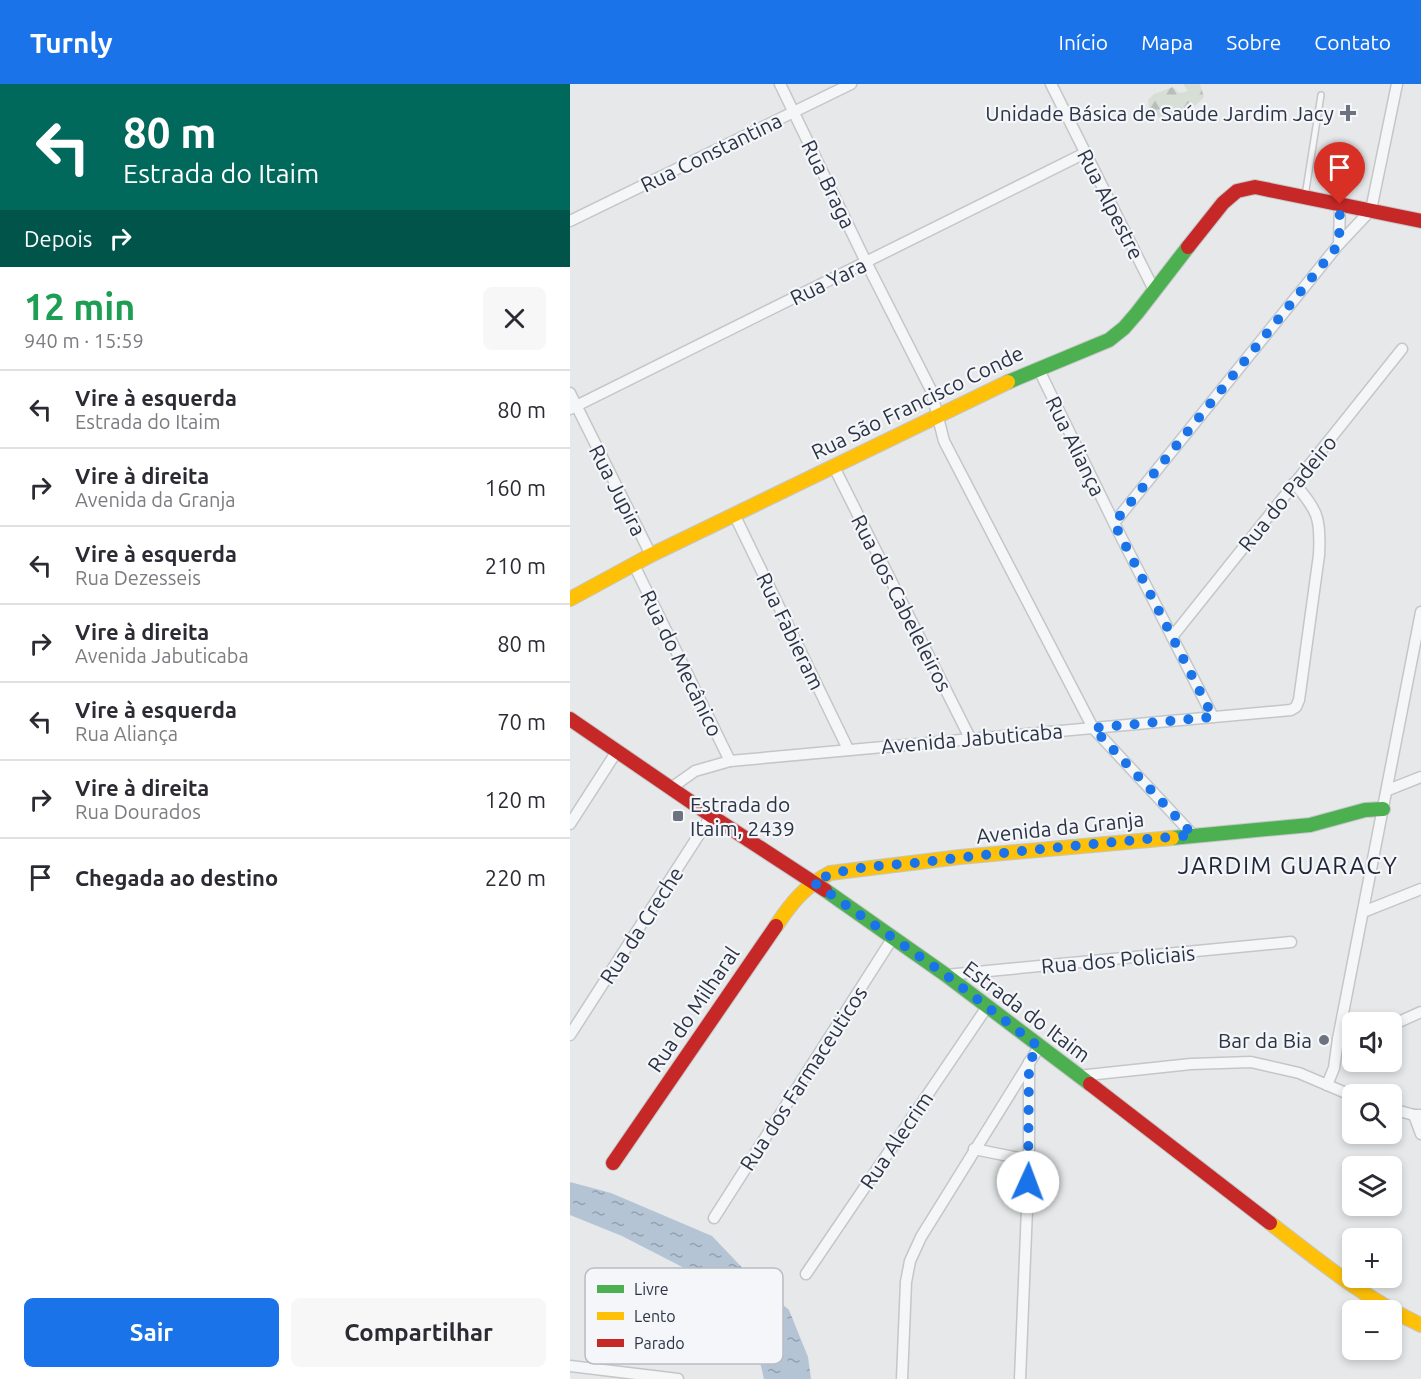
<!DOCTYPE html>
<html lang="pt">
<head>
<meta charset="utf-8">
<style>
  body { margin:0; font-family:Ubuntu,sans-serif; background:#f7f7f7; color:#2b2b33; height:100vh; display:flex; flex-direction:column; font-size:22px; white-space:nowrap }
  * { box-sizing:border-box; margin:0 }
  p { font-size:20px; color:#7c7c81 }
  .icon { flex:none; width:33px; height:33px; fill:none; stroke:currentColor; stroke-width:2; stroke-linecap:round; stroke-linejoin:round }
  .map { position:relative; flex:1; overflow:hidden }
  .sheet { display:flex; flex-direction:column; background:#fff; width:570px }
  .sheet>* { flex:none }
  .banner { background:#00695c; color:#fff; overflow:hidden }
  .controls { position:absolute; left:772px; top:928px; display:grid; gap:12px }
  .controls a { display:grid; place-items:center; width:60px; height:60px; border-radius:9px; background:#fff; box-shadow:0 3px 9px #0003; font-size:30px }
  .pin { position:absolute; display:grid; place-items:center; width:51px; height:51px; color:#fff; margin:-62px -26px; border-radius:50% 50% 50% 0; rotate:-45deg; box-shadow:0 0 6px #0007 }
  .pin .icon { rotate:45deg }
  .me { position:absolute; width:66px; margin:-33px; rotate:2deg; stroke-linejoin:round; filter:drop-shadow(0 0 4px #0008) }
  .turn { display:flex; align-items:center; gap:21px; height:126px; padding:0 24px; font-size:27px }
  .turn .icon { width:78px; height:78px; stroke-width:2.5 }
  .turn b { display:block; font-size:42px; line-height:51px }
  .then { display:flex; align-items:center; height:57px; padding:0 24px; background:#0003; gap:12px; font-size:22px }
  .round { display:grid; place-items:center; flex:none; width:63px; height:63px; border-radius:9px; background:#f7f7f7 }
  .headline { display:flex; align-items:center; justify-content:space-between; height:102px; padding:0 24px }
  h1 { font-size:36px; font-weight:700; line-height:45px; color:#1e9e55 }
  .action { display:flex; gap:12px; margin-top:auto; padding:12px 24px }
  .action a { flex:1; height:69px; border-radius:9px; background:#1a73e8; color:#fff; font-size:24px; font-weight:700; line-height:69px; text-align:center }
  .action a+a { background:#f7f7f7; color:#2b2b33 }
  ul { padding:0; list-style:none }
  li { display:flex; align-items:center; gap:18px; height:78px; padding:0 24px; border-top:2px solid #e1e1e2 }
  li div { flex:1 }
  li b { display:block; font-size:22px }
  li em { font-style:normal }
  header { display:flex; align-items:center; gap:36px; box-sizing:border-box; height:84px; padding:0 30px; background:#1a73e8; color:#fff }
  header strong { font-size:28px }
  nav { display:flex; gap:33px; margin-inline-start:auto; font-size:21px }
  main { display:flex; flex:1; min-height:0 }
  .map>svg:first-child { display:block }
  .forest { fill:url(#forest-firs) }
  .water { fill:url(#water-ripples) }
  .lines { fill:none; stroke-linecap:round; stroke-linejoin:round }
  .lane-casing { stroke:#c4c6c8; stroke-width:8 }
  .street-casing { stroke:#c4c6c8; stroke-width:13 }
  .fast-casing { stroke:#c4c6c8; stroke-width:16 }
  .slow-casing { stroke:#c4c6c8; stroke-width:16 }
  .jam-casing { stroke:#c4c6c8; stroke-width:16 }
  .lane { stroke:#f5f6f7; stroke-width:5 }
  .street { stroke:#f5f6f7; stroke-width:10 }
  .fast { stroke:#4caf50; stroke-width:14 }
  .slow { stroke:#ffc107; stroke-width:14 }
  .jam { stroke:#c62828; stroke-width:14 }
  .route { stroke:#1a73e8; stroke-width:10; stroke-dasharray:0 18 }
  .poi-dot { fill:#6c737f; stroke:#f4f6f9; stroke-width:2 }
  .labels { text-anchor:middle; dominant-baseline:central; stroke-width:4.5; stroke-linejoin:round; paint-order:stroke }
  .poi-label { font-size:21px; fill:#2b3445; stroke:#f4f6f9; text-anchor:end }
  .street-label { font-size:21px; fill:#2b3445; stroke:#f4f6f9 }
  .quarter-label { font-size:24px; letter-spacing:1.5px; fill:#1d2536; stroke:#f4f6f9 }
  .key { fill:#f4f6f9; stroke:#b8bcc3; stroke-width:1.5 }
  .key-label { font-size:16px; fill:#2b3445 }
</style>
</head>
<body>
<header>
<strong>Turnly</strong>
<nav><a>Início</a><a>Mapa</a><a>Sobre</a><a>Contato</a></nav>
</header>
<main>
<section class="sheet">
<div class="banner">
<div class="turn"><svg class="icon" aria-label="left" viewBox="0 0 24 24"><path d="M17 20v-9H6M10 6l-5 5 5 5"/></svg><div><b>80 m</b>Estrada do Itaim</div></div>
<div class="then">Depois<svg class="icon" aria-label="right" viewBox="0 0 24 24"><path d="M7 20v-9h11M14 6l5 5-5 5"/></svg></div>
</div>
<div class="headline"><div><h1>12 min</h1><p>940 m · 15:59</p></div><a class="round"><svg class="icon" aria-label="close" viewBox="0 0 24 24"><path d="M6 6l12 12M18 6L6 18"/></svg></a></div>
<ul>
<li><svg class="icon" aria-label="left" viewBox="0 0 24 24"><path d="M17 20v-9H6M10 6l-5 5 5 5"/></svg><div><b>Vire à esquerda</b><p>Estrada do Itaim</p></div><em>80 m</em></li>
<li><svg class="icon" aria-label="right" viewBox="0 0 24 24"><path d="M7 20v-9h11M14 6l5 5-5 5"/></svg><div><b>Vire à direita</b><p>Avenida da Granja</p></div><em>160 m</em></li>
<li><svg class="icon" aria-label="left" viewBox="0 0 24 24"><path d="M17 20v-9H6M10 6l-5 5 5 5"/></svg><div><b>Vire à esquerda</b><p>Rua Dezesseis</p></div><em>210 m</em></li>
<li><svg class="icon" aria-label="right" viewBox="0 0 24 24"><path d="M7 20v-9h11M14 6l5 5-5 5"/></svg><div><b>Vire à direita</b><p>Avenida Jabuticaba</p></div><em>80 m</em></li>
<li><svg class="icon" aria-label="left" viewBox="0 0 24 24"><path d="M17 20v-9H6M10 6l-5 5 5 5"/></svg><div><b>Vire à esquerda</b><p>Rua Aliança</p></div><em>70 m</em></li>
<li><svg class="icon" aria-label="right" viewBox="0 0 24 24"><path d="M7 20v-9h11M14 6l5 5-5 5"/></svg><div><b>Vire à direita</b><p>Rua Dourados</p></div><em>120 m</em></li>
<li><svg class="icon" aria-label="arrive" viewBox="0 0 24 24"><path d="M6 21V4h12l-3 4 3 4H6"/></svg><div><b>Chegada ao destino</b></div><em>220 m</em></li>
</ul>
<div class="action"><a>Sair</a><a>Compartilhar</a></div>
</section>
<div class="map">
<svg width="851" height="1295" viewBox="0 0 851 1295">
  <defs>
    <pattern id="forest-firs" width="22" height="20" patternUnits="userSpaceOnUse" patternTransform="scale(1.5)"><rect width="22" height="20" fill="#d6ded6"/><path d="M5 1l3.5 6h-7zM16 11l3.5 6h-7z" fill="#b8bfb9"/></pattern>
    <pattern id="water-ripples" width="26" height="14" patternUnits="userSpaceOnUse" patternTransform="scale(1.5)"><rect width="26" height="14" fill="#b4c4d5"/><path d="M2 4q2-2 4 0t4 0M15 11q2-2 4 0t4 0" fill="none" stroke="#93a0af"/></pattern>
  </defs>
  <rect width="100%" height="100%" fill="#e6e8ea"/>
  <path class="forest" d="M613,0H630L634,13C623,27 607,32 590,34L579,25L578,16L584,10L603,3L609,9L618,7Z"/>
  <path class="water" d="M0,1098L41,1109L142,1152L186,1198L219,1226L238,1273L241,1295H194L182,1244L157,1206L52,1152L0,1131Z"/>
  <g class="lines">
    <defs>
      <path id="lane" d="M735,112L751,11"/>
      <g id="street">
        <path d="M210,0L296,178L361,306L374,357L523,644L623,751"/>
        <path d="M481,0L585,208"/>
        <path d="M0,137L281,0"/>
        <path d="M769,160L770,120"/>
        <path d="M468,284L544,439L643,633"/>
        <path d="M0,309L81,471"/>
        <path d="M0,325L515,69"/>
        <path d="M263,381L401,656"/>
        <path d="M164,430L278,665"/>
        <path d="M544,439L769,160L801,126L827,0"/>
        <path d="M64,481L160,677"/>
        <path d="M602,553L832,265"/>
        <path d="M101,704L125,687L160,677L721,626L726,623L729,616L749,471C751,434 748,427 724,399"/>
        <path d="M818,706L851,693"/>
        <path d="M0,740L47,667"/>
        <path d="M793,828L851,805"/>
        <path d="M376,891L721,858"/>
        <path d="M822,941L851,928"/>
        <path d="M0,951L141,732"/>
        <path d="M768,955L783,953"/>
        <path d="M508,992L621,980L681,978L729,989L783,1012"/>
        <path d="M757,1001L764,984L768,955L851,528"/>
        <path d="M822,1025L844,1031H851"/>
        <path d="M844,1031L851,1050"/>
        <path d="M404,1065L459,1076"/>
        <path d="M144,1134L322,855"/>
        <path d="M236,1190L417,923"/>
        <path d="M0,1282L108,1295"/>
        <path d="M332,1295L336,1198L340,1177L351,1153L469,963"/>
        <path d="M450,1295L459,1076V978"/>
      </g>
      <g id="fast">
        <path d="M438,298L539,256L554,244L567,229L618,163"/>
        <path d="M602,754L740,741L795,726L813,725"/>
        <path d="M255,806L376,891L520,1000"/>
      </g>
      <g id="slow">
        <path d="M0,515L81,471L438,298"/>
        <path d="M206,842C222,818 234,803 260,789L390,773L602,754"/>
        <path d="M700,1139C748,1176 795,1215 851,1241"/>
      </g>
      <g id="jam">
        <path d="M618,163L653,119L667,107L685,103L851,137"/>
        <path d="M0,635L143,733L255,806"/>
        <path d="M520,1000L700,1139"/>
        <path d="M43,1079L206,842"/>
      </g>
    </defs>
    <use href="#lane" class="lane-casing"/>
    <use href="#street" class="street-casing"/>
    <use href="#fast" class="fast-casing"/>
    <use href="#slow" class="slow-casing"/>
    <use href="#jam" class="jam-casing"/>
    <use href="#lane" class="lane"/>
    <use href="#street" class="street"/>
    <use href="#fast" class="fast"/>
    <use href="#slow" class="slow"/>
    <use href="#jam" class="jam"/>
  </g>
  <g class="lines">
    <path class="route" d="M458,1098L459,978L469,963L376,891L243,798C276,781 318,782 354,778C444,767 533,759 623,751L523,644L643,633L544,439L769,160L770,120"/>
  </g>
  <g class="poi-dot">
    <path d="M775 20h6v6h6v6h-6v6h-6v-6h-6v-6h6z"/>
    <rect x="102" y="726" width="12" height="12" rx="3"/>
    <circle cx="754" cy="956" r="6"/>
  </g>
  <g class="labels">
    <g class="poi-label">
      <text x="764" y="29">Unidade Básica de Saúde Jardim Jacy</text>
      <text x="120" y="720" text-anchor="start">Estrada do<tspan x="120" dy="24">Itaim, 2439</tspan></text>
      <text x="742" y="956">Bar da Bia</text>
    </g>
    <g class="street-label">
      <text transform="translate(141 68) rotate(-26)">Rua Constantina</text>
      <text transform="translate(259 100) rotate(64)">Rua Braga</text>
      <text transform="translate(541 120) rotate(63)">Rua Alpestre</text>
      <text transform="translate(258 197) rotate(-26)">Rua Yara</text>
      <text transform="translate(347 318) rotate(-26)">Rua São Francisco Conde</text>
      <text transform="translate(506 362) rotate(64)">Rua Aliança</text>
      <text transform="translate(48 406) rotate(63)">Rua Jupira</text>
      <text transform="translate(717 409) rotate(-51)">Rua do Padeiro</text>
      <text transform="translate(332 519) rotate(63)">Rua dos Cabeleleiros</text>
      <text transform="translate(221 547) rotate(64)">Rua Fabieram</text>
      <text transform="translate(112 579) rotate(64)">Rua do Mecânico</text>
      <text transform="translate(402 654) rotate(-5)">Avenida Jabuticaba</text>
      <text transform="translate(490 743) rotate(-6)">Avenida da Granja</text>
      <text transform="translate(71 841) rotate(-57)">Rua da Creche</text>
      <text transform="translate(548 875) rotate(-5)">Rua dos Policiais</text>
      <text transform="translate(123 925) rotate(-56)">Rua do Milharal</text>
      <text transform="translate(457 927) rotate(37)">Estrada do Itaim</text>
      <text transform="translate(233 994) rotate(-57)">Rua dos Farmaceuticos</text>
      <text transform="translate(326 1056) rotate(-56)">Rua Alecrim</text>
    </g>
    <g class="quarter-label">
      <text x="718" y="781">JARDIM GUARACY</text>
    </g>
  </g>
  <rect x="15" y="1184" width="198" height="96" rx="9" class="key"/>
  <rect x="27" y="1201" width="27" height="8" fill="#4caf50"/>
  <rect x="27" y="1228" width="27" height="8" fill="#ffc107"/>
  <rect x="27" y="1255" width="27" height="8" fill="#c62828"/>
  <g class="key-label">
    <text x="64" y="1211">Livre</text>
    <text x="64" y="1238">Lento</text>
    <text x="64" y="1265">Parado</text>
  </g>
</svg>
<div class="controls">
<a><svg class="icon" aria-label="sound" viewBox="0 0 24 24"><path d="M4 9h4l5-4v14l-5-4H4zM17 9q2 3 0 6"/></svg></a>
<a><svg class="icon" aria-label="search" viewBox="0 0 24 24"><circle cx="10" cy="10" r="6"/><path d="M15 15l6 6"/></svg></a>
<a><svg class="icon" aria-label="layers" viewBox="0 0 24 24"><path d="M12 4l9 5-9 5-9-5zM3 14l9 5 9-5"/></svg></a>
<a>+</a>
<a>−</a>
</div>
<div class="pin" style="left:770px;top:120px;background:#d93025"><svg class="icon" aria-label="arrive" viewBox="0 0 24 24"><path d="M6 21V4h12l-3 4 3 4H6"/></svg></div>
<svg class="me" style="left:458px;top:1098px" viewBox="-20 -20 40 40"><circle r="19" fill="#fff"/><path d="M0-13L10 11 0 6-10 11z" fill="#1a73e8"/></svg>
</div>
</main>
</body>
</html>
